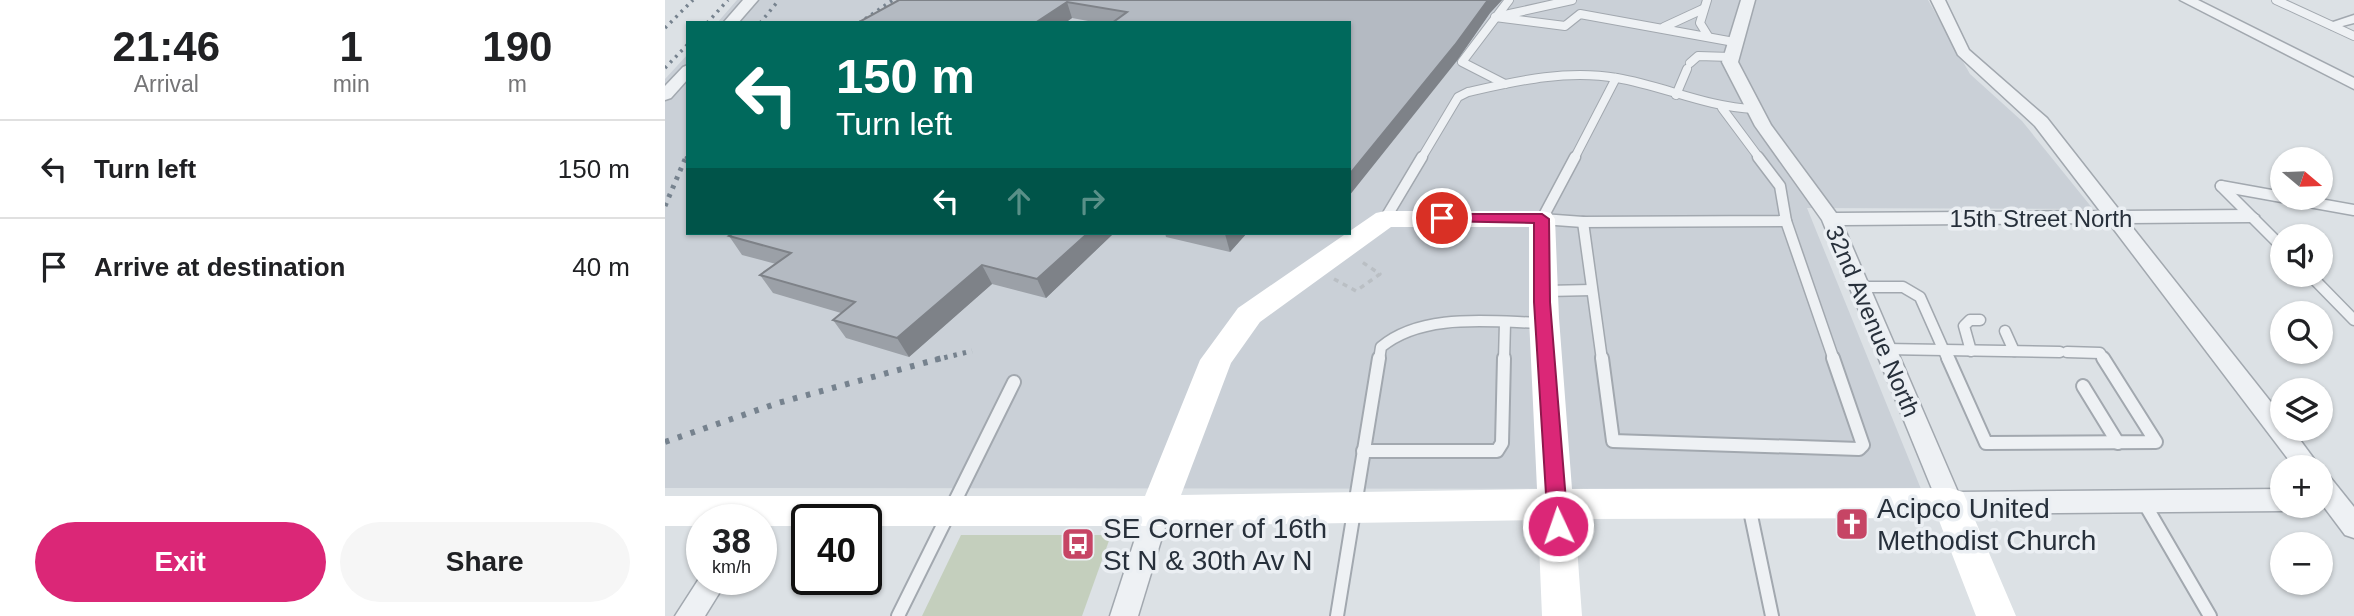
<!DOCTYPE html>
<html lang="en">
<head>
<meta charset="utf-8">
<style>
  body { margin:0; font-family:Helvetica,sans-serif; background:#f6f6f6; color:#202124; height:100vh; display:flex; flex-direction:column; font-size:26px; white-space:nowrap }
  * { box-sizing:border-box; margin:0 }
  p { font-size:23px; color:#757577 }
  .icon { flex:none; width:38px; height:38px; fill:none; stroke:currentColor; stroke-width:2; stroke-linecap:round; stroke-linejoin:round }
  .map { position:relative; flex:1; overflow:hidden }
  .side { display:flex; flex-direction:column; background:#fff; width:665px }
  .side>* { flex:none }
  .hud { position:absolute; left:21px; top:21px; width:665px; height:214px; border-radius:0px; box-shadow:0 2px 5px #0004; background:#00695c; color:#fff; overflow:hidden }
  .needle { width:46px; rotate:109deg }
  .controls { position:absolute; left:1605px; top:147px; display:grid; gap:14px }
  .controls a { display:grid; place-items:center; width:63px; height:63px; border-radius:50%; background:#fff; box-shadow:0 2px 5px #0004; font-size:35px }
  .speed { position:absolute; left:21px; top:504px; display:flex; gap:14px; font-size:35px; font-weight:700; text-align:center }
  .speed>* { display:grid; place-content:center; width:91px; height:91px; border-radius:50%; background:#fff; box-shadow:0 2px 5px #0004; line-height:1 }
  .speed small { font-size:18px; font-weight:400 }
  .speed .limit { border:4px solid #111; border-radius:10px; background:#fff; color:#111 }
  .pin { position:absolute; display:grid; place-items:center; width:60px; height:60px; color:#fff; margin:-30px; border:4px solid #fff; border-radius:50%; box-shadow:0 2px 7px #0007 }
  .me { position:absolute; width:77px; margin:-38px; rotate:357deg; stroke-linejoin:round; filter:drop-shadow(0 0 5px #0008) }
  .turn { display:flex; align-items:center; gap:24px; height:147px; padding:0 35px; font-size:32px }
  .turn .icon { width:91px; height:91px; stroke-width:2.5 }
  .turn b { display:block; font-size:49px; line-height:60px }
  .lanes { display:flex; align-items:center; height:66px; padding:0 35px; background:#0003; justify-content:center; gap:35px; direction:ltr }
  .lanes .off { opacity:.35 }
  .eta { display:flex; justify-content:space-evenly; align-items:center; height:119px; text-align:center }
  .eta b { font-size:42px; font-weight:700; line-height:49px }
  .primary-button { display:flex; gap:14px; margin-top:auto; padding:14px 35px }
  .primary-button a { flex:1; height:80px; border-radius:42px; background:#db2777; color:#fff; font-size:28px; font-weight:700; line-height:80px; text-align:center }
  .primary-button a+a { background:#f6f6f6; color:#202124 }
  ul { padding:0; list-style:none }
  li { display:flex; align-items:center; gap:21px; height:98px; padding:0 35px; border-top:2px solid #e0e0e0 }
  li div { flex:1 }
  li b { display:block; font-size:26px }
  li em { font-style:normal }
  main { display:flex; flex:1; min-height:0 }
  .map>svg:first-child { display:block }
  .built { fill:#cad0d7 }
  .green { fill:#c4cfbd }
  .lines { fill:none; stroke-linecap:round; stroke-linejoin:round }
  .lane-far2-casing { stroke:#a2a8af; stroke-width:10 }
  .lane-far1-casing { stroke:#a2a8af; stroke-width:13 }
  .lane-casing { stroke:#a2a8af; stroke-width:16 }
  .street-casing { stroke:#a2a8af; stroke-width:3 }
  .path { stroke:#babfc4; stroke-width:3.5; stroke-dasharray:5 5; stroke-linecap:butt }
  .lane-far2 { stroke:#eef1f4; stroke-width:8 }
  .lane-far1 { stroke:#eef1f4; stroke-width:10 }
  .lane { stroke:#eef1f4; stroke-width:12 }
  .street { fill:#eef1f4; fill-rule:evenodd }
  .secondary { fill:#fff; fill-rule:evenodd }
  .rail-far2 { stroke:#76828e; stroke-width:3.5; stroke-dasharray:2.5 5; stroke-linecap:butt }
  .rail-far1 { stroke:#76828e; stroke-width:5; stroke-dasharray:3.5 6; stroke-linecap:butt }
  .rail { stroke:#76828e; stroke-width:6; stroke-dasharray:4.5 9; stroke-linecap:butt }
  .wall { fill:#9ba0a7 }
  .shaded-wall { fill:#7e8288 }
  .building { fill:#b4bac2; stroke:#7e8288; stroke-width:2 }
  .route { fill:#db2777; stroke:#8e194d; stroke-width:2 }
  .labels { text-anchor:middle; dominant-baseline:central; stroke-width:7; stroke-linejoin:round; paint-order:stroke }
  .street-label { font-size:24px; fill:#27303b; stroke:#ebeff3 }
  .near-poi-label { font-size:28px; fill:#27303b; stroke:#ebeff3; text-anchor:start }
</style>
</head>
<body>
<main>
<section class="side">
<div class="eta">
<div><b>21:46</b><p>Arrival</p></div>
<div><b>1</b><p>min</p></div>
<div><b>190</b><p>m</p></div>
</div>
<ul>
<li><svg class="icon" aria-label="left" viewBox="0 0 24 24"><path d="M17 20v-9H6M10 6l-5 5 5 5"/></svg><div><b>Turn left</b></div><em>150 m</em></li>
<li><svg class="icon" aria-label="arrive" viewBox="0 0 24 24"><path d="M6 21V4h12l-3 4 3 4H6"/></svg><div><b>Arrive at destination</b></div><em>40 m</em></li>
</ul>
<div class="primary-button"><a>Exit</a><a>Share</a></div>
</section>
<div class="map">
<svg width="1689" height="616" viewBox="0 0 1689 616">
  <rect width="100%" height="100%" fill="#dce1e5"/>
  <path class="built" d="M72,0H1263L1305,74L1357,121L1428,209L1142,208L1256,489L0,488V79L23,54V233H684V23H52Z"/>
  <path class="green" d="M296,535H446L417,616H257Z"/>
  <g class="lines">
    <defs>
      <g id="lane-far2">
        <path d="M1042,0L1035,23L1043,36"/>
        <path d="M1611,0L1689,36"/>
        <path d="M840,15L907,0"/>
        <path d="M830,17L900,26L915,14L1069,42"/>
        <path d="M999,27L1038,9"/>
        <path d="M1025,63L1033,56L1066,57"/>
        <path d="M840,84L797,62L844,0"/>
        <path d="M1011,95L1022,69"/>
        <path d="M1057,108L1095,159"/>
        <path d="M756,159L793,97L803,92C852,81 902,69 952,78C999,86 1041,107 1089,109"/>
        <path d="M909,159L951,78"/>
      </g>
      <g id="lane-far1">
        <path d="M910,157L877,219L918,222L1121,221L1115,186L1093,157"/>
        <path d="M1556,186L1617,247"/>
        <path d="M1556,186L1617,197"/>
        <path d="M1621,198L1689,210"/>
        <path d="M720,219L757,157"/>
        <path d="M1121,221L1169,360"/>
        <path d="M918,222L937,360"/>
        <path d="M1645,275L1689,320"/>
        <path d="M1194,287H1238L1255,297L1283,360"/>
        <path d="M881,291L927,290"/>
        <path d="M1340,331L1349,351"/>
        <path d="M1220,349L1395,352"/>
        <path d="M1306,351L1299,326L1305,320H1315"/>
        <path d="M1402,352L1435,353L1439,360"/>
        <path d="M714,360L716,347C758,312 826,322 878,323"/>
        <path d="M839,360L840,323"/>
      </g>
      <g id="lane">
        <path d="M937,358L948,441L1194,449L1198,445L1168,358"/>
        <path d="M1283,358L1321,443L1491,442L1438,358"/>
        <path d="M1418,386L1453,443"/>
        <path d="M698,451H832L837,443L839,358"/>
        <path d="M1478,501L1545,616"/>
        <path d="M1084,506L1107,616"/>
        <path d="M233,616L349,382"/>
        <path d="M672,616L714,358"/>
      </g>
      <g id="street">
        <path d="M78,0H93L73,23H58Z"/>
        <path d="M1076,0H1090L1073,62L1106,125L1171,213L1435,211L1370,126L1293,55L1266,0H1280L1304,50L1382,118L1455,211L1585,210L1594,216L1585,222L1464,223L1617,416V429H1627L1655,467H1629L1444,223L1178,225L1293,492L1617,489V506L1626,508L1617,511L1285,514L1276,511L1157,220L1090,126L1057,62Z"/>
        <path d="M1515,0H1533L1689,78V89Z"/>
        <path d="M1689,15V23L1666,29L1659,25Z"/>
        <path d="M23,65V79L6,98L0,100V86L18,67Z"/>
        <path d="M1656,474L1665,477L1689,507V538L1680,535L1656,503Z"/>
        <path d="M492,500L501,503L505,511L473,616H445L479,511L483,503Z"/>
        <path d="M37,574V579H63L40,616H10Z"/>
      </g>
    </defs>
    <use href="#lane-far2" class="lane-far2-casing"/>
    <use href="#lane-far1" class="lane-far1-casing"/>
    <use href="#lane" class="lane-casing"/>
    <use href="#street" class="street-casing"/>
    <path class="path" d="M669,279L691,291L715,274L694,260"/>
    <use href="#lane-far2" class="lane-far2"/>
    <use href="#lane-far1" class="lane-far1"/>
    <use href="#lane" class="lane"/>
    <use href="#street" class="street"/>
    <path class="secondary" d="M720,211H877L886,213L890,219L894,318L907,489L1285,488L1298,492L1351,616H1311L1273,518L910,519L917,616H877L873,520L492,526H201V520H142V526H96V520H37V526H0V496H480L535,360L573,308L711,213ZM726,227H864V318L872,489L516,495L566,363L595,322Z"/>
    <g class="rail-far2">
      <path d="M42,23L63,0"/>
      <path d="M95,23L114,0"/>
      <path d="M194,23L228,0"/>
      <path d="M0,28L28,0"/>
      <path d="M0,68L23,44"/>
      <path d="M21,159L23,153"/>
    </g>
    <g class="rail-far1">
      <path d="M0,206L21,157"/>
      <path d="M270,360L307,351"/>
    </g>
    <path class="rail" d="M0,442L113,403L277,358"/>
  </g>
  <g class="wall">
    <path d="M234,0H837L825,13L791,62L684,23H434L407,18L400,23H195L194,22Z"/>
    <path d="M449,233L381,298L327,284L244,357L181,338L168,320L176,313L108,293L95,275L111,264L77,255L64,236Z"/>
    <path d="M500,233H582L565,252L501,237Z"/>
  </g>
  <g class="shaded-wall">
    <path d="M823,0H837L825,13L791,62L684,196V175Z"/>
    <path d="M402,2L407,18L400,23H370Z"/>
    <path d="M423,233H449L381,298L372,279Z"/>
    <path d="M561,233H582L565,252L560,234Z"/>
    <path d="M317,265L327,284L244,357L232,338Z"/>
  </g>
  <g class="building">
    <path d="M234,0H823L790,45L684,175V23H447L462,12L402,2L370,23H199L194,22Z"/>
    <path d="M69,233H423L372,279L317,265L232,338L168,320L190,302L95,275L126,253L64,236Z"/>
  </g>
  <path class="route" d="M777,214H877L884,219L885,302L903,526L900,532L893,535L886,532L883,526L869,302V223L772,221V215Z"/>
  <defs>
    <symbol id="church-square" viewBox="-11 -11 22 22"><rect x="-9" y="-9" width="18" height="18" rx="4" fill="#c64565" stroke="#ebeff3"/><path d="M-1.2-6h2.4v3.5h3.3v2.4h-3.3V6h-2.4V-.1h-3.3v-2.4h3.3Z" fill="#fff"/></symbol>
    <symbol id="bus-square" viewBox="-11 -11 22 22"><rect x="-9" y="-9" width="18" height="18" rx="4" fill="#c64565" stroke="#ebeff3"/><path d="M-5-6H5V4H4V6H2V4H-2V6H-4V4H-5ZM-3.5-4V0h7V-4ZM-3.5 1.2v1.5H-2V1.2ZM2 1.2v1.5H3.5V1.2Z" fill="#fff"/></symbol>
  </defs>
  <g fill-rule="evenodd">
    <use href="#church-square" x="1168" y="505" width="38" height="38"/>
    <use href="#bus-square" x="394" y="525" width="38" height="38"/>
  </g>
  <g class="labels">
    <g class="street-label">
      <text x="1376" y="218">15th Street North</text>
      <text transform="translate(1208 321) rotate(67)">32nd Avenue North</text>
    </g>
    <g class="near-poi-label">
      <text x="1212" y="508">Acipco United<tspan x="1212" dy="32">Methodist Church</tspan></text>
      <text x="438" y="528">SE Corner of 16th<tspan x="438" dy="32">St N &amp; 30th Av N</tspan></text>
    </g>
  </g>
</svg>
<div class="controls">
<a><svg class="needle" viewBox="-14 -14 28 28"><path d="M0-13l5 13h-10z" fill="#e53935"/><path d="M0 13l5-13h-10z" fill="#757577"/></svg></a>
<a><svg class="icon" aria-label="sound" viewBox="0 0 24 24"><path d="M4 9h4l5-4v14l-5-4H4zM17 9q2 3 0 6"/></svg></a>
<a><svg class="icon" aria-label="search" viewBox="0 0 24 24"><circle cx="10" cy="10" r="6"/><path d="M15 15l6 6"/></svg></a>
<a><svg class="icon" aria-label="layers" viewBox="0 0 24 24"><path d="M12 4l9 5-9 5-9-5zM3 14l9 5 9-5"/></svg></a>
<a>+</a>
<a>−</a>
</div>
<div class="speed"><div>38<small>km/h</small></div><div class="limit">40</div></div>
<div class="pin" style="left:777px;top:218px;background:#d93025"><svg class="icon" aria-label="arrive" viewBox="0 0 24 24"><path d="M6 21V4h12l-3 4 3 4H6"/></svg></div>
<svg class="me" style="left:893px;top:526px" viewBox="-20 -20 40 40"><circle r="17" fill="#db2777" stroke="#fff" stroke-width="3"/><path d="M0-11L8 9 0 5-8 9z" fill="#fff"/></svg>
<div class="hud">
<div class="turn"><svg class="icon" aria-label="left" viewBox="0 0 24 24"><path d="M17 20v-9H6M10 6l-5 5 5 5"/></svg><div><b>150 m</b>Turn left</div></div>
<div class="lanes"><svg class="icon" aria-label="left" viewBox="0 0 24 24"><path d="M17 20v-9H6M10 6l-5 5 5 5"/></svg><svg class="icon off" aria-label="ahead" viewBox="0 0 24 24"><path d="M12 20V5M6 11l6-6 6 6"/></svg><svg class="icon off" aria-label="right" viewBox="0 0 24 24"><path d="M7 20v-9h11M14 6l5 5-5 5"/></svg></div>
</div>
</div>
</main>
</body>
</html>
